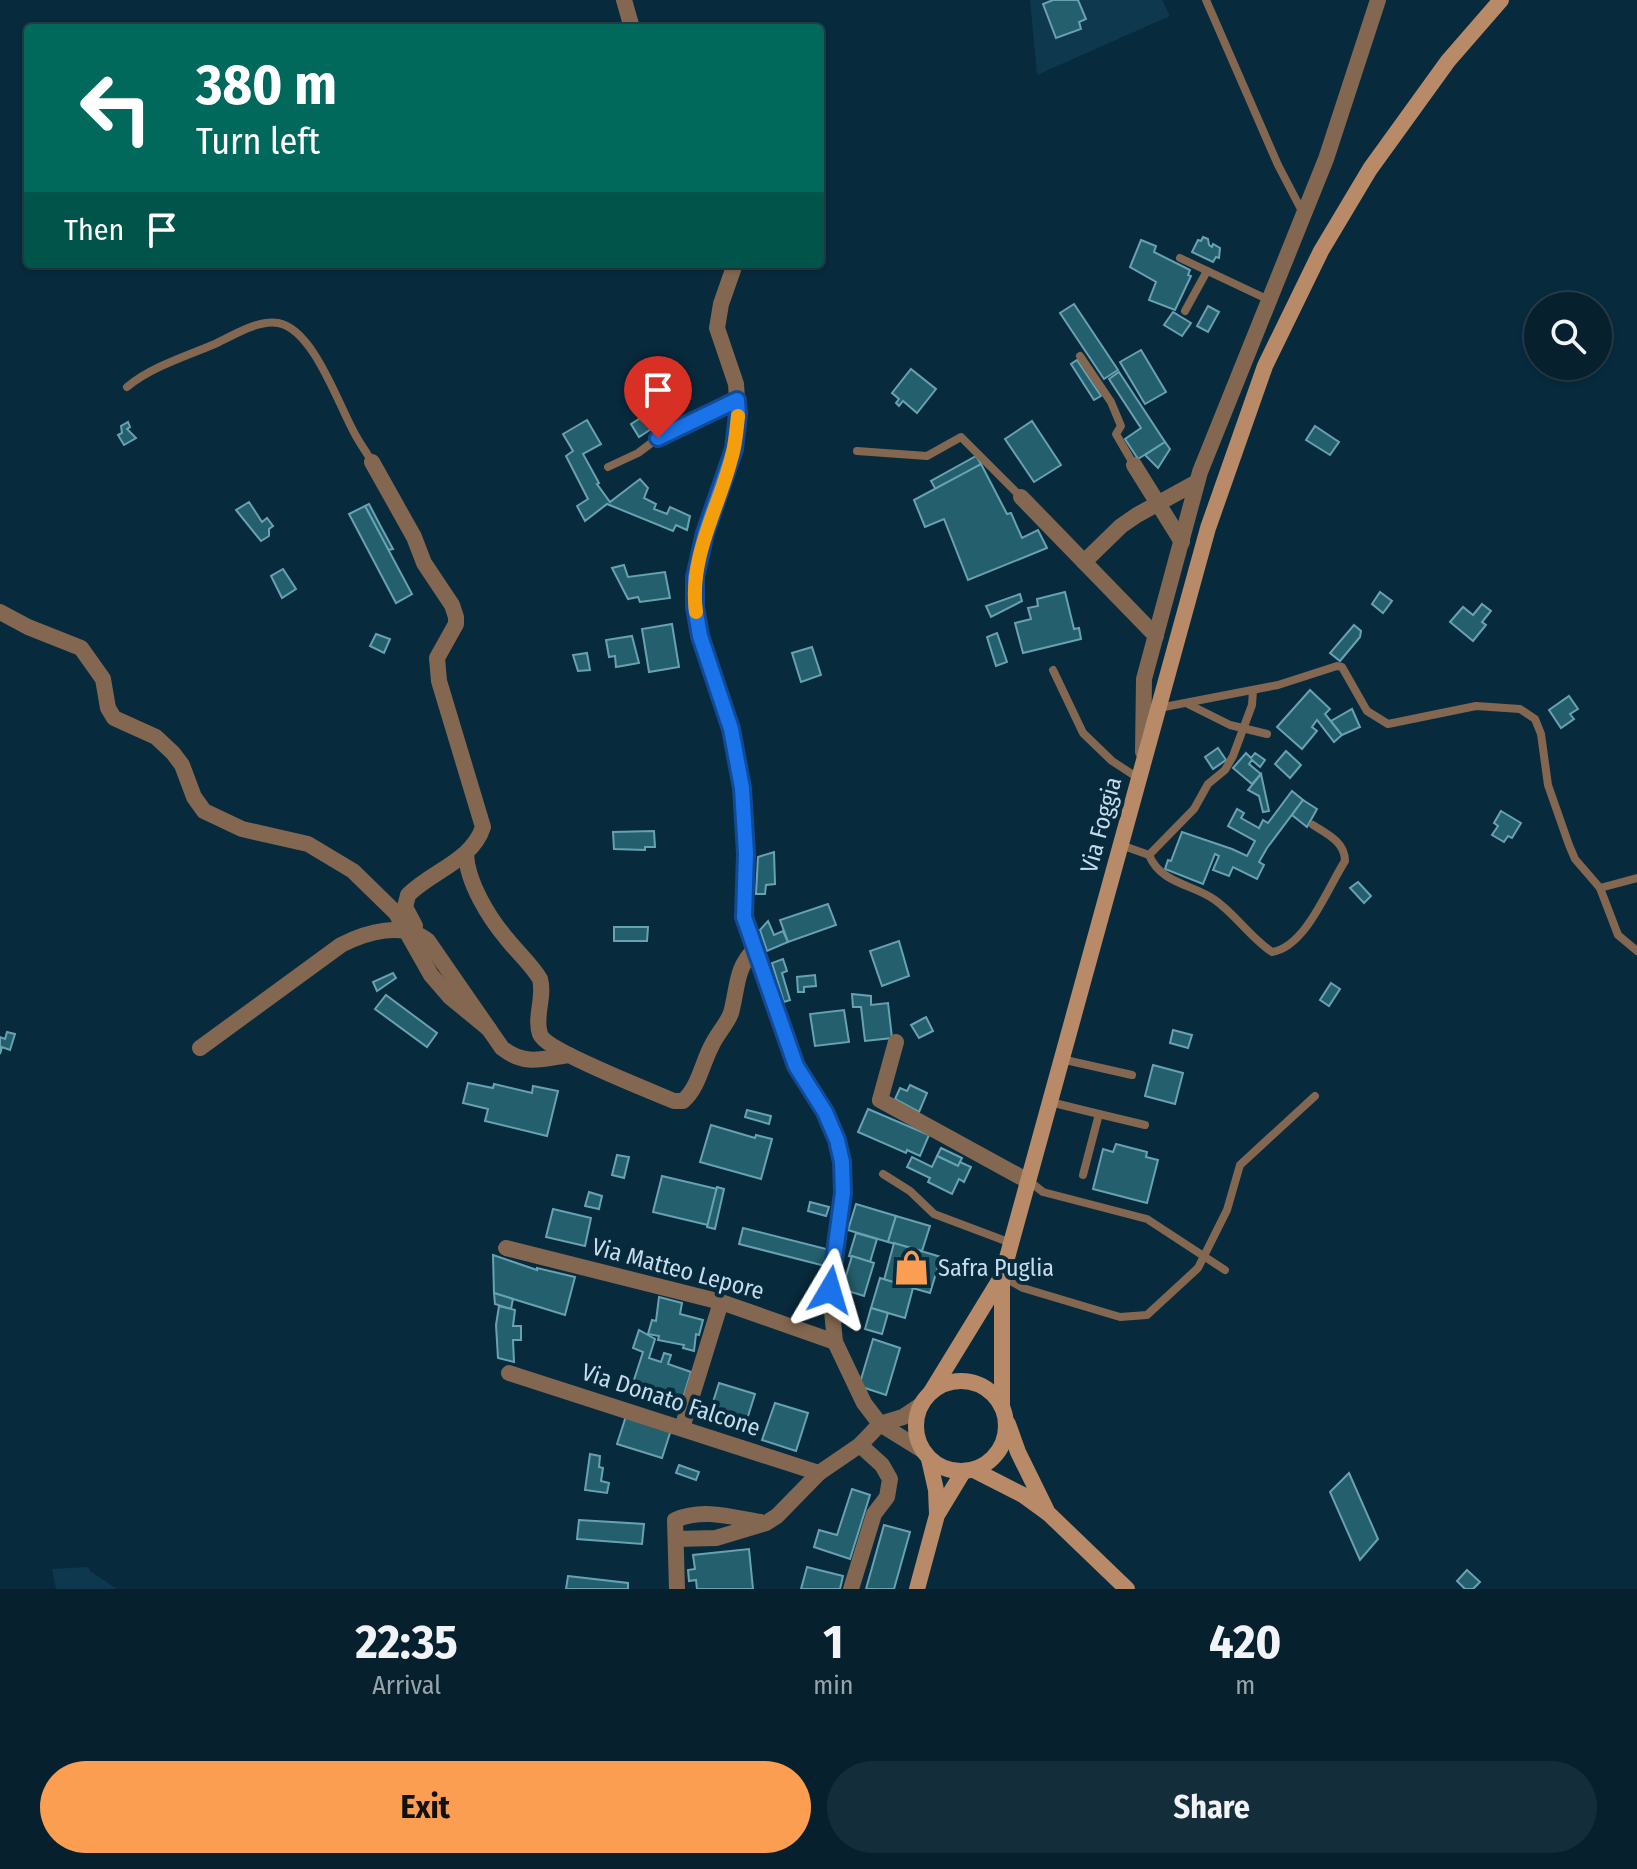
<!DOCTYPE html>
<html lang="en">
<head>
<meta charset="utf-8">
<style>
  body { margin:0; font-family:"Fira Sans Condensed",sans-serif; background:#142d3a; color:#f1f3f6; height:100vh; display:flex; flex-direction:column; font-size:30px; white-space:nowrap }
  * { box-sizing:border-box; margin:0 }
  p { font-size:26px; color:#98a3aa }
  .icon { flex:none; width:44px; height:44px; fill:none; stroke:currentColor; stroke-width:2; stroke-linecap:round; stroke-linejoin:round }
  .map { position:relative; height:1589px; overflow:hidden }
  .drawer { display:flex; flex-direction:column; background:#06202e; flex:1 }
  .drawer>* { flex:none }
  .top-card { position:absolute; left:24px; top:24px; width:800px; height:244px; border-radius:8px; box-shadow:0 2px 6px #0004,0 0 0 2px #273e4a; background:#00695c; color:#fff; overflow:hidden }
  .buttons { position:absolute; left:1524px; top:292px; display:grid; gap:16px }
  .buttons a { display:grid; place-items:center; width:88px; height:88px; border-radius:50%; background:#06202e; box-shadow:0 2px 6px #0004,0 0 0 2px #273e4a; font-size:40px }
  .pin { position:absolute; display:grid; place-items:center; width:68px; height:68px; color:#fff; margin:-82px -34px; border-radius:50% 50% 50% 0; rotate:-45deg; box-shadow:0 0 8px #0007 }
  .pin .icon { rotate:45deg }
  .me { position:absolute; width:88px; margin:-44px; rotate:7deg; stroke-linejoin:round; filter:drop-shadow(0 0 6px #0008) }
  .turn { display:flex; align-items:center; gap:28px; height:168px; padding:0 40px; font-size:36px }
  .turn .icon { width:104px; height:104px; stroke-width:2.5 }
  .turn b { display:block; font-size:56px; line-height:68px }
  .then { display:flex; align-items:center; height:76px; padding:0 40px; background:#0003; gap:16px; font-size:30px }
  .eta { display:flex; justify-content:space-evenly; align-items:center; height:136px; text-align:center }
  .eta b { font-size:48px; font-weight:700; line-height:56px }
  .primary-button { display:flex; gap:16px; margin-top:auto; padding:16px 40px }
  .primary-button a { flex:1; height:92px; border-radius:48px; background:#fb9e52; color:#111; font-size:32px; font-weight:700; line-height:92px; text-align:center }
  .primary-button a+a { background:#142d3a; color:#f1f3f6 }
  .map>svg:first-child { display:block }
  .built { fill:#0e384e }
  .building { fill:#245f6e; stroke:#68a2b2; stroke-width:2 }
  .lines { fill:none; stroke-linecap:round; stroke-linejoin:round }
  .lane { stroke:#846751; stroke-width:8 }
  .street { stroke:#846751; stroke-width:16 }
  .secondary { stroke:#b98a68; stroke-width:16 }
  .route-casing { stroke:#114b97; stroke-width:20 }
  .route { stroke:#1a73e8; stroke-width:14 }
  .slow { stroke:#f59e0b; stroke-width:14 }
  .labels { text-anchor:middle; dominant-baseline:central; stroke-width:8; stroke-linejoin:round; paint-order:stroke }
  .street-label { font-size:24px; fill:#c5dcec; stroke:#082a3d }
  .poi-label { font-size:24px; fill:#c5dcec; stroke:#082a3d; text-anchor:start }
</style>
</head>
<body>
<div class="map">
<svg width="1637" height="1589" viewBox="0 0 1637 1589">
  <rect width="100%" height="100%" fill="#082a3d"/>
  <g class="built">
    <path d="M1030,0H1162L1170,16L1037,75Z"/>
    <path d="M88,1567L90,1571L117,1589H56L52,1569Z"/>
  </g>
  <g class="building">
    <path d="M1053,0H1078L1086,19L1079,22L1081,29L1056,38L1043,4Z"/>
    <path d="M1203,237L1208,239L1209,245L1212,247L1213,244L1220,248L1219,258L1216,257L1213,262L1192,252L1198,240L1201,241Z"/>
    <path d="M1141,240L1156,246L1154,252L1190,270L1188,275L1191,276L1175,310L1149,300L1156,282L1130,267Z"/>
    <path d="M1074,304L1118,370L1104,379L1060,313Z"/>
    <path d="M1208,306L1219,312L1208,332L1197,326Z"/>
    <path d="M1173,312L1191,323L1182,336L1164,325Z"/>
    <path d="M1141,350L1166,392L1145,404L1120,362Z"/>
    <path d="M1077,360L1101,396L1094,400L1071,364Z"/>
    <path d="M911,369L936,389L917,413L903,401L899,406L896,403L899,399L892,393Z"/>
    <path d="M1119,372L1165,442L1138,459L1125,439L1141,428L1109,379Z"/>
    <path d="M671,399L678,411L639,437L631,424Z"/>
    <path d="M587,420L601,444L583,454L599,483L597,484L610,502L640,479L648,488L644,498L656,504L654,509L667,514L670,507L690,516L687,530L676,525L673,531L607,504L585,521L577,506L588,499L566,456L573,451L563,434Z"/>
    <path d="M1032,421L1061,465L1034,482L1005,439Z"/>
    <path d="M128,422L130,427L127,429L136,438L124,445L118,435L122,433L121,426Z"/>
    <path d="M1315,426L1339,442L1330,455L1306,440Z"/>
    <path d="M1165,442L1170,449L1158,468L1145,455Z"/>
    <path d="M976,456L981,464L936,490L931,481Z"/>
    <path d="M981,464L1007,514L1011,513L1022,538L1038,530L1047,548L968,580L944,519L925,527L914,500Z"/>
    <path d="M249,502L262,522L267,518L273,526L269,529V536L261,541L236,510Z"/>
    <path d="M369,504L380,525L393,549L388,550L365,506Z"/>
    <path d="M365,506L412,594L396,603L349,514Z"/>
    <path d="M624,565L628,577L665,572L670,598L640,602L638,597L628,599L612,568Z"/>
    <path d="M283,569L296,589L282,598L271,576Z"/>
    <path d="M1065,592L1074,629L1079,628L1081,639L1023,653L1015,623L1031,619L1028,608L1038,606L1037,599Z"/>
    <path d="M1380,592L1392,601L1383,613L1372,604Z"/>
    <path d="M1020,594L1022,601L991,617L986,606Z"/>
    <path d="M1482,604L1491,611L1482,622L1486,625L1473,641L1450,622L1463,607L1473,615Z"/>
    <path d="M672,624L679,667L649,672L642,629Z"/>
    <path d="M1354,625L1361,631L1360,637L1340,661L1330,653Z"/>
    <path d="M997,633L1007,662L996,666L987,637Z"/>
    <path d="M376,634L390,639L384,653L370,646Z"/>
    <path d="M632,636L639,663L616,667L615,656L609,657L606,640Z"/>
    <path d="M812,647L821,675L801,682L792,653Z"/>
    <path d="M587,653L590,670L578,671L573,655Z"/>
    <path d="M1310,690L1330,709L1325,714L1342,735L1334,742L1317,720L1312,727L1317,731L1302,749L1277,727Z"/>
    <path d="M1569,696L1578,709L1570,714L1574,719L1561,728L1549,710Z"/>
    <path d="M1352,709L1360,727L1342,735L1331,721Z"/>
    <path d="M1218,748L1226,760L1213,769L1205,757Z"/>
    <path d="M1286,751L1301,765L1290,778L1275,764Z"/>
    <path d="M1246,753L1251,758L1255,753L1265,760L1260,767L1252,760L1249,764L1261,774L1252,784L1233,768Z"/>
    <path d="M1261,774L1269,811L1263,812L1259,796L1248,790Z"/>
    <path d="M1292,791L1303,800L1267,848L1259,862L1264,865L1257,879L1233,867L1229,876L1213,870L1219,856L1215,854L1203,884L1165,869L1168,860L1171,861L1182,832L1232,849L1247,856L1255,841L1228,826L1237,809L1244,813L1241,818L1259,828L1263,820L1268,823Z"/>
    <path d="M1303,800L1317,809L1307,827L1292,815Z"/>
    <path d="M1501,811L1521,823L1512,838L1508,836L1504,842L1492,835L1498,826L1494,823Z"/>
    <path d="M654,831L655,847H645V850L614,849L613,832Z"/>
    <path d="M774,852L775,884L766,885L765,894H756L758,857Z"/>
    <path d="M1358,882L1371,896L1364,903L1350,888Z"/>
    <path d="M828,904L836,925L788,942L780,920Z"/>
    <path d="M768,921L774,935L783,931L788,942L767,951L760,930Z"/>
    <path d="M614,927H648L647,941H614Z"/>
    <path d="M899,941L909,976L882,986L870,951Z"/>
    <path d="M783,959L787,971L782,973L790,1000L784,1002L772,963Z"/>
    <path d="M393,973L396,978L377,991L373,982Z"/>
    <path d="M815,975L816,986L804,987V992H798L797,977Z"/>
    <path d="M1331,983L1340,989L1329,1006L1320,1000Z"/>
    <path d="M852,994L871,996V1005L888,1003L892,1038L865,1041L861,1007H853Z"/>
    <path d="M386,995L437,1033L427,1047L375,1009Z"/>
    <path d="M844,1010L849,1042L815,1046L810,1014Z"/>
    <path d="M926,1017L933,1031L919,1038L911,1025Z"/>
    <path d="M1173,1030L1192,1035L1188,1048L1170,1043Z"/>
    <path d="M7,1032L15,1034L10,1050L2,1047L0,1054V1037L5,1039Z"/>
    <path d="M1153,1065L1183,1073L1175,1104L1145,1096Z"/>
    <path d="M468,1083L493,1088L494,1084L532,1093L533,1086L558,1091L547,1136L485,1121L488,1109L463,1103Z"/>
    <path d="M910,1085L927,1093L919,1112L895,1099L900,1088L907,1091Z"/>
    <path d="M868,1109L929,1135L920,1156L907,1150L906,1153L858,1132Z"/>
    <path d="M747,1110L771,1116L769,1124L745,1117Z"/>
    <path d="M711,1125L755,1138L756,1135L772,1139L761,1179L700,1162Z"/>
    <path d="M1116,1144L1147,1152L1146,1157L1158,1160L1147,1203L1093,1189L1103,1149L1113,1152Z"/>
    <path d="M941,1148L962,1158L958,1166L937,1156Z"/>
    <path d="M617,1155L629,1157L624,1178L612,1175Z"/>
    <path d="M937,1156L958,1166L960,1162L971,1167L964,1182L959,1179L952,1194L928,1182L930,1178L907,1167L912,1157L932,1167Z"/>
    <path d="M662,1176L717,1189L708,1225L653,1212Z"/>
    <path d="M717,1187L724,1189L715,1229L707,1227Z"/>
    <path d="M589,1192L602,1196L599,1209L585,1206Z"/>
    <path d="M810,1202L829,1207L826,1216L808,1211Z"/>
    <path d="M856,1204L896,1216L888,1242L848,1230Z"/>
    <path d="M553,1209L591,1218L585,1246L546,1237Z"/>
    <path d="M896,1216L930,1226L922,1251L888,1242Z"/>
    <path d="M743,1228L830,1250L829,1267L739,1244Z"/>
    <path d="M856,1233L877,1239L870,1262L849,1256Z"/>
    <path d="M894,1243L941,1257L930,1293L884,1280Z"/>
    <path d="M493,1255L537,1270V1268L575,1277L565,1315L494,1293Z"/>
    <path d="M852,1256L874,1263L864,1296L842,1289Z"/>
    <path d="M880,1278L913,1288L905,1318L871,1308Z"/>
    <path d="M494,1293L513,1299L511,1309L495,1304Z"/>
    <path d="M659,1297L682,1303L680,1314L703,1320L699,1335L696,1334L694,1351L683,1348L684,1345L658,1340L659,1336L648,1334L652,1320L656,1321Z"/>
    <path d="M499,1306L515,1310L513,1326H521V1340H513L514,1362L498,1358L496,1325Z"/>
    <path d="M871,1308L888,1313L882,1334L865,1329Z"/>
    <path d="M639,1330L655,1339L649,1358L661,1362L664,1353L671,1355L668,1364L691,1372L680,1408L630,1392L643,1352L633,1348Z"/>
    <path d="M873,1339L900,1348L886,1395L859,1386Z"/>
    <path d="M719,1383L755,1394L743,1432L707,1421Z"/>
    <path d="M775,1403L808,1413L796,1451L762,1440Z"/>
    <path d="M626,1416L671,1430L662,1458L617,1444Z"/>
    <path d="M590,1454L600,1456L599,1467L603,1468L601,1481L609,1483L607,1493L585,1490Z"/>
    <path d="M679,1465L699,1472L696,1480L676,1473Z"/>
    <path d="M1349,1473L1378,1539L1360,1560L1330,1492Z"/>
    <path d="M852,1489L870,1495L850,1559L814,1547L819,1530L837,1535Z"/>
    <path d="M579,1520L644,1524L642,1544L577,1539Z"/>
    <path d="M884,1525L910,1532L894,1589H866Z"/>
    <path d="M749,1549L753,1589H697L696,1580L689,1581L688,1570L695,1569L693,1555Z"/>
    <path d="M807,1567L843,1576L840,1589H801Z"/>
    <path d="M1467,1570L1480,1582L1473,1589H1465L1457,1581Z"/>
    <path d="M568,1576L628,1583V1589H566Z"/>
  </g>
  <g class="lines">
    <g class="lane">
      <path d="M1206,0L1278,165L1303,213"/>
      <path d="M1180,258L1269,300"/>
      <path d="M1185,311L1207,271"/>
      <path d="M1080,356L1111,402L1121,426L1116,434L1134,465"/>
      <path d="M127,387C151,367 186,356 215,344C234,335 257,320 278,323C314,329 339,407 356,436C361,445 367,453 372,462"/>
      <path d="M857,451L927,456L961,437L1021,497"/>
      <path d="M608,467L638,453L658,438L737,400"/>
      <path d="M1053,670L1083,733L1112,761L1138,778"/>
      <path d="M1188,704L1230,725L1267,734"/>
      <path d="M1159,708L1278,685L1337,666L1342,667L1367,711L1388,724L1476,706L1520,709L1535,719L1541,734L1548,785L1569,845L1575,859L1600,888L1618,935L1637,951"/>
      <path d="M1121,845L1149,855L1194,809L1208,784L1225,770L1233,756L1252,705L1253,690"/>
      <path d="M1149,855C1161,884 1193,884 1215,900C1236,915 1251,938 1272,952C1306,947 1328,887 1345,861C1345,842 1327,834 1313,825"/>
      <path d="M1600,888L1637,878"/>
      <path d="M1061,1059L1132,1075"/>
      <path d="M1050,1102L1099,1114L1083,1175"/>
      <path d="M1099,1114L1145,1125"/>
      <path d="M883,1174L910,1191L934,1214L1011,1243"/>
      <path d="M1029,1181L1043,1192L1147,1219L1225,1270"/>
      <path d="M1003,1277L1023,1288L1120,1317L1147,1315L1198,1268L1227,1210L1240,1165L1315,1096"/>
    </g>
    <g class="street">
      <path d="M624,0L632,28"/>
      <path d="M735,264L721,304L717,328L736,384L738,414L734,449L705,533L695,577V607L700,636L731,729L742,788L746,854L744,917L796,1066L825,1112L837,1140L842,1162L843,1193L830,1290L835,1342L864,1403L880,1424L922,1450"/>
      <path d="M372,462L414,537L424,563L452,605L456,617V624L437,658L439,681L483,827C472,861 432,871 408,895L405,907L415,926"/>
      <path d="M1134,465L1182,542"/>
      <path d="M1021,497L1156,636"/>
      <path d="M1084,562L1121,526L1137,515L1197,482"/>
      <path d="M0,612L28,627L81,648L103,679L108,708L114,718L156,737L173,753L182,765L194,797L204,811L242,829L308,844L353,871L396,913L431,975L450,997L489,1029"/>
      <path d="M1143,752L1144,679L1200,472L1326,159L1378,0"/>
      <path d="M466,854C467,882 489,918 507,939C518,953 531,964 540,979C545,997 534,1017 540,1034C545,1050 653,1092 674,1101H683C699,1087 702,1063 712,1045C717,1034 727,1024 731,1013C738,988 735,968 755,949"/>
      <path d="M896,1042L880,1100L1028,1181"/>
      <path d="M200,1048L341,945C366,932 404,921 428,941L502,1048C525,1066 542,1059 569,1055"/>
      <path d="M506,1248L721,1302L835,1342"/>
      <path d="M509,1373L819,1473"/>
      <path d="M682,1428L721,1302"/>
      <path d="M676,1539L716,1538L766,1523L777,1516L819,1473L860,1445L880,1424L903,1417L921,1405"/>
      <path d="M677,1589L675,1520C703,1508 731,1517 760,1522"/>
      <path d="M851,1589L874,1514L887,1497L890,1479L882,1465L860,1445"/>
    </g>
    <g class="secondary">
      <circle cx="961" cy="1426" r="45"/>
      <path d="M931,1392L1002,1276L1208,528L1265,366L1321,251L1370,169L1448,61L1501,0"/>
      <path d="M1002,1407V1276"/>
      <path d="M1008,1424L1018,1452L1046,1509"/>
      <path d="M929,1459L936,1490L937,1514"/>
      <path d="M974,1470L1023,1495L1049,1514L1127,1589"/>
      <path d="M917,1589L937,1515L963,1472"/>
    </g>
  </g>
  <g class="lines">
    <defs>
      <path id="route" d="M658,438L737,400L738,414L734,449L705,533L695,577V607L700,636L731,729L742,788L746,854L744,917L796,1066L825,1112L837,1140L842,1162L843,1193L830,1290"/>
    </defs>
    <use href="#route" class="route-casing"/>
    <use href="#route" class="route"/>
    <path class="slow" d="M696,612C688,553 723,502 734,447C736,437 737,426 738,416"/>
  </g>
  <defs>
    <symbol id="shop-bare" viewBox="-9 -9 18 18"><path d="M-5-2.5h2.3a2.7 3.5 0 0 1 5.4 0H5L5.5 6h-11ZM-1.5-2.5h3a1.5 2.3 0 0 0-3 0Z" fill="#fb9e52" stroke="#082a3d" stroke-width="2.5" paint-order="stroke"/></symbol>
  </defs>
  <g fill-rule="evenodd">
    <use href="#shop-bare" x="886" y="1242" width="51" height="51"/>
  </g>
  <g class="labels">
    <g class="street-label">
      <text transform="translate(1101 825) rotate(-75)">Via Foggia</text>
      <text transform="translate(678 1269) rotate(15)">Via Matteo Lepore</text>
      <text transform="translate(671 1400) rotate(18)">Via Donato Falcone</text>
    </g>
    <g class="poi-label">
      <text x="938" y="1268">Safra Puglia</text>
    </g>
  </g>
</svg>
<div class="buttons">
<a><svg class="icon" aria-label="search" viewBox="0 0 24 24"><circle cx="10" cy="10" r="6"/><path d="M15 15l6 6"/></svg></a>
</div>
<div class="pin" style="left:658px;top:438px;background:#d93025"><svg class="icon" aria-label="arrive" viewBox="0 0 24 24"><path d="M6 21V4h12l-3 4 3 4H6"/></svg></div>
<svg class="me" style="left:830px;top:1290px" viewBox="-20 -20 40 40"><path d="M0-17L14 15 0 8-14 15z" fill="#1a73e8" stroke="#fff" stroke-width="4"/></svg>
<div class="top-card">
<div class="turn"><svg class="icon" aria-label="left" viewBox="0 0 24 24"><path d="M17 20v-9H6M10 6l-5 5 5 5"/></svg><div><b>380 m</b>Turn left</div></div>
<div class="then">Then<svg class="icon" aria-label="arrive" viewBox="0 0 24 24"><path d="M6 21V4h12l-3 4 3 4H6"/></svg></div>
</div>
</div>
<section class="drawer">
<div class="eta">
<div><b>22:35</b><p>Arrival</p></div>
<div><b>1</b><p>min</p></div>
<div><b>420</b><p>m</p></div>
</div>
<div class="primary-button"><a>Exit</a><a>Share</a></div>
</section>
</body>
</html>
